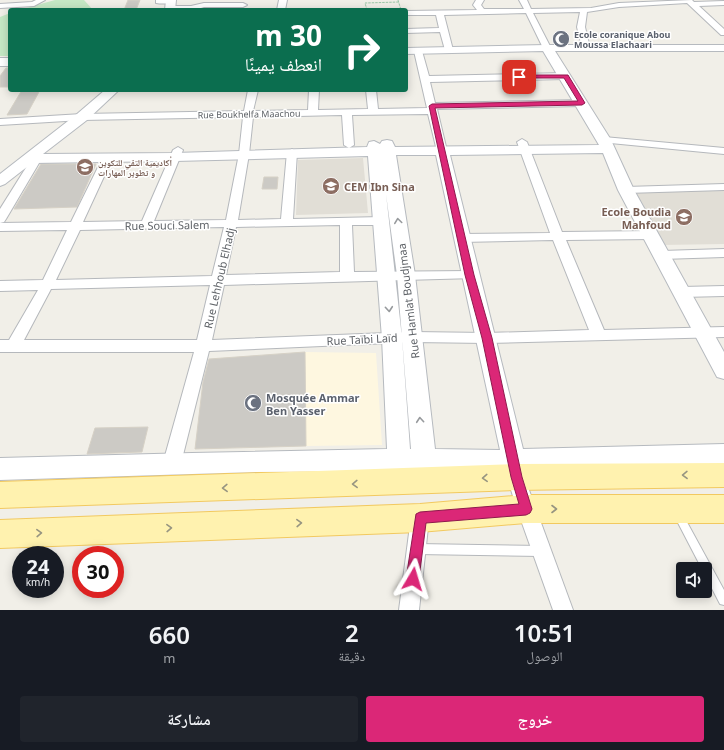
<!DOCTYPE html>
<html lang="ar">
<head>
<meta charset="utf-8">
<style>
  body { margin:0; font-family:"Noto Sans","Noto Naskh Arabic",sans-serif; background:#20242c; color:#f1f3f6; direction:rtl; height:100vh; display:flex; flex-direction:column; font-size:15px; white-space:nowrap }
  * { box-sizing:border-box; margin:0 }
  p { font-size:13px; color:#9ea1a6 }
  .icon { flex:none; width:22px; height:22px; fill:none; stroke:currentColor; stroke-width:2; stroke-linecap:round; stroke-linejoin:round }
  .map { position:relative; height:610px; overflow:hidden; direction:ltr }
  .side { display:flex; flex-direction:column; background:#171b24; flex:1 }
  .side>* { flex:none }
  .hud { position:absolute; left:8px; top:8px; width:400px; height:84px; border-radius:4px; box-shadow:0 2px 10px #0003; direction:rtl; background:#0b6e4f; color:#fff; overflow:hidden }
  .buttons { position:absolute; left:676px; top:562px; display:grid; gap:8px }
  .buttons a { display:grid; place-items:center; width:36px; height:36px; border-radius:4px; background:#171b24; box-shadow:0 2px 10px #0003; font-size:20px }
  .speed { position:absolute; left:12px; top:546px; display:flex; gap:8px; font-size:20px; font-weight:700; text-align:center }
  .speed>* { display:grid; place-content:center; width:52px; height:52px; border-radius:50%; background:#171b24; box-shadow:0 2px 10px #0003; line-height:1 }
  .speed small { font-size:10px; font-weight:400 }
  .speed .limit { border:6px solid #d22; background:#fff; color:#111 }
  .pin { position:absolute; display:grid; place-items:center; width:34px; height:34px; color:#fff; margin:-17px; border-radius:8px; box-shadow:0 2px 6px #0006 }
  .me { position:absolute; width:44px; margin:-22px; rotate:7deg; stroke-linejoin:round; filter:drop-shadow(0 0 3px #0008) }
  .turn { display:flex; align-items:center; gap:14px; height:84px; padding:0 20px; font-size:18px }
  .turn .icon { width:52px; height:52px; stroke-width:2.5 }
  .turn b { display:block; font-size:28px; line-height:34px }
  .eta { display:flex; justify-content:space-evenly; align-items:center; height:68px; text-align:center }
  .eta b { font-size:24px; font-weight:600; line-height:28px }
  .button { display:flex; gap:8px; margin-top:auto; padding:8px 20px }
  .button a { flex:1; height:46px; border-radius:4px; background:#db2777; color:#fff; font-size:16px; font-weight:600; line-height:46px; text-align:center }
  .button a+a { background:#20242c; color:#f1f3f6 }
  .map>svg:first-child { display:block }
  .commercial { fill:#fef7e0 }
  .education { fill:#e1ded6 }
  .green { fill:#c5e8c5 }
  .building { fill:#cccac5; stroke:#d6d1c6 }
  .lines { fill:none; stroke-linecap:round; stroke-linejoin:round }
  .lane-casing { stroke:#b5b8bc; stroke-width:2 }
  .street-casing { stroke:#b5b8bc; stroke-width:2 }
  .secondary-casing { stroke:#b6babf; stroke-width:2 }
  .primary-casing { stroke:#f2c960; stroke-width:2 }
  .path { stroke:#9cc7a9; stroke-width:1; stroke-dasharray:2.5 1; stroke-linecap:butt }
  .lane { fill:#fff; fill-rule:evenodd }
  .street { fill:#fff; fill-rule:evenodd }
  .secondary { fill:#fff; fill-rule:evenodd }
  .primary { fill:#fff2af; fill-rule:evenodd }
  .oneway { stroke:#979a9d }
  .oneway2 { stroke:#979581 }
  .route { fill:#db2777; stroke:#8e194d }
  .labels { text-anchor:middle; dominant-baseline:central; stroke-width:3; stroke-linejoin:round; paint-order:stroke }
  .far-worship-label { font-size:9px; font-weight:bold; fill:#5b616d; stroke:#fff; text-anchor:start }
  .far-street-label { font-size:9px; fill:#5f6368; stroke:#fff }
  .far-education-label { font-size:9px; font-weight:bold; fill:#785e54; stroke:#fff; text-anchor:start }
  .education-label { font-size:11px; font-weight:bold; fill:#785e54; stroke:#fff; text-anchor:start }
  .street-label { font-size:11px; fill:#5f6368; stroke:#fff }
  .worship-label { font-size:11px; font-weight:bold; fill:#5b616d; stroke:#fff; text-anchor:start }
</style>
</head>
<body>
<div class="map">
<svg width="724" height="610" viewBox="0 0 724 610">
  <rect width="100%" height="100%" fill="#f1efe8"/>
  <path class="commercial" d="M305,352L376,353L382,445L306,446Z"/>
  <g class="education">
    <path d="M363,158L368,213L296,215L298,160Z"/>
    <path d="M724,188V244L661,245L628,190Z"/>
  </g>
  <g class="green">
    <path d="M55,0H84L93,10H19Z"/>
    <path d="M10,13V56H0V17Z"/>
  </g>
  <g class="building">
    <path d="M128,0H140L136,10H124Z"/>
    <path d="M6,68H10V87H0V76Z"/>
    <path d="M22,90H40L27,114L7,115Z"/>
    <path d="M41,164H96L77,207L14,209Z"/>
    <path d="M264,177H278L277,189H262Z"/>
    <path d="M305,352L306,446L195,449L203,382L209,359Z"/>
    <path d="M148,427L142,452L87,454L95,428Z"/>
  </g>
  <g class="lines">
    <defs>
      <g id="lane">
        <path d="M679,512L682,513L724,590V605L720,604L705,575V569H702L676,519L674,516L676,513Z"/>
        <path d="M417,544L541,546L544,548L546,551L544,554L541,556L417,554L414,552L412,549L414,546Z"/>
      </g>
      <g id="street">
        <path d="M36,0H45L34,6L0,8V4L32,2Z"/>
        <path d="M156,0H176C172,4 162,4 156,3Z"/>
        <path d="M279,0H287L285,10H277Z"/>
        <path d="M476,0H484L481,5L484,9H524L519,0H527L531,9L591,8L619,3L692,0L694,2L724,1V5L699,6L724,29V35H721L687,3L619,7L587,12L585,27L590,48L586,51L582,48L577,27L580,12L533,13L551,48L547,51L543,48L526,13L444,15L453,50L449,53L445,50L440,32L406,33V29L439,28L436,15H406V11L477,10L473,5Z"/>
        <path d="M204,3H243L247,5L243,7H204L198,9L199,10H169L166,8L170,6H191Z"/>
        <path d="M418,48L422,51L429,76L566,73L570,76L566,79L430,82L435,103L582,100L587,103L582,106L437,109L447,151L442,154L437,151L428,114L352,115L354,145L349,148L344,145L342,115L253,117L249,154L238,220L281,219L287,152L292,149L297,152L293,219L382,217L386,218L388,221L386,224L382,225H352L354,272L470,271L475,272L477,275L475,278L224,285L212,340L413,332L487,333L589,330L553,240L461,242L457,241L455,238L457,235L461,234L550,233L517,142L522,139L527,142L562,232L652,231L656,232L658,235L656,238L652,239L566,240L604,330L724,327V337L487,343L413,342L209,351L181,463L178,468L172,471L166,468L163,463L194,352H0V340H9L38,290L0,291V281L43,280L67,230L0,231V223L71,222L103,157L108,154L113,157L83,222L142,221L173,150L178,147L183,150L154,221L226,220L239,154L243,117L82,120L0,125V119L82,114L244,111L248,90H258L253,111L308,110L309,90H319L318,110L368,109L366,90H376L378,109L427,108L414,51ZM340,225V272L226,275L236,227ZM224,227L212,276L56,280L80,230ZM210,285L197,340H24L51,289Z"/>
        <path d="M604,137L724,148V154L600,142L599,140L600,138Z"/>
        <path d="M37,155L42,158L6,219L4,222L0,223V209L32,158Z"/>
        <path d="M724,184V190L626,193L622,192L620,190L622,188L626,187Z"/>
        <path d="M724,249V257L662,259L657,258L656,255L657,252L662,251Z"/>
        <path d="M724,286V296L682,297L677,295L675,292L677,289L682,287Z"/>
        <path d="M516,469L522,471L573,610H553L517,509L507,477L510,471Z"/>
        <path d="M420,509L427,512L429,518L419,610H399L411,518L413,512Z"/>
      </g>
      <g id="secondary">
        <path d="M166,0H176L175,10H165Z"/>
        <path d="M547,45H724V51H555L611,140L634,190L724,352V379L717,377L618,190L603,153L450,155L523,449L724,444V464L527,470L528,477L525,485L516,488L507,485L504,477L503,470L257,472L0,480V458L192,453L387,449L382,338L368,156L175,161L32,163L5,184L0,186V174L77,114L105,90H119L87,120L43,154L175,153L367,147L369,142L374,141L380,144L382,141L387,140L392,141L395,147L599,145L543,51L406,54V48ZM396,155H436L500,450L435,449L415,275ZM386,194L397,275L411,449H410L402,338Z"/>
        <rect x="0" y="58" width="10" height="8"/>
      </g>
      <g id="primary">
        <path d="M724,463V487L516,490L0,508V482L516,464Z"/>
        <path d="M526,495H724V523H526L420,532L0,548V520L420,504Z"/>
      </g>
    </defs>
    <use href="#lane" class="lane-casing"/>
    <use href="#street" class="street-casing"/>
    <use href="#secondary" class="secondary-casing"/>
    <use href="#primary" class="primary-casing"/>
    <g class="path">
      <path d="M398,0L401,10"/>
      <path d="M367,10L365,3L399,2"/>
    </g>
    <use href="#lane" class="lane"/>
    <use href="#street" class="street"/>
    <use href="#secondary" class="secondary"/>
    <use href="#primary" class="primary"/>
  </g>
  <defs><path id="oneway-chevron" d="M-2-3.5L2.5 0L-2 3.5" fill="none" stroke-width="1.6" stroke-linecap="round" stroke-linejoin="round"/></defs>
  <g class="oneway">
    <use href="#oneway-chevron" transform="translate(398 221) rotate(-98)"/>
    <use href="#oneway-chevron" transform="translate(389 309) rotate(85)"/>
    <use href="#oneway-chevron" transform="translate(420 420) rotate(-95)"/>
  </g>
  <g class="oneway2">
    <use href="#oneway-chevron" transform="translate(685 475) rotate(179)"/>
    <use href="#oneway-chevron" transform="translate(485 478) rotate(177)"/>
    <use href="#oneway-chevron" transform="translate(355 484) rotate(178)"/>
    <use href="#oneway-chevron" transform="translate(225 488) rotate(178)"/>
    <use href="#oneway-chevron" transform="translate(554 509)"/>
    <use href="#oneway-chevron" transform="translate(299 523) rotate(-2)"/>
    <use href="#oneway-chevron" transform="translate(169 528) rotate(-2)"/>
    <use href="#oneway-chevron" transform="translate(39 533) rotate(-2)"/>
  </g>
  <path class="route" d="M519,75H568L585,103L582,105L435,108L474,275L492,338L522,477L532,509L530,513L526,515L426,523L419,579L417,584L413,586L408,584L406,579L416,514L420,512L519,504L511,477L482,338L465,275L429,106L432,104L578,101L564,78H517L516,77Z"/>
  <defs>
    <symbol id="mosque-disc" viewBox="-11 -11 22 22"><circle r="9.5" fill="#6b7280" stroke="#fff"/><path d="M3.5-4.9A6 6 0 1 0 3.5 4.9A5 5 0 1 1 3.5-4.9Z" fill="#fff"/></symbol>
    <symbol id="school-disc" viewBox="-11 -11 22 22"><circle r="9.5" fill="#8d6e63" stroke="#fff"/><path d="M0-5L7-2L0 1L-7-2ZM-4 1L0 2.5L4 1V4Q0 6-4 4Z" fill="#fff"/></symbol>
  </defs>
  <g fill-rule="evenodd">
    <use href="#mosque-disc" x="551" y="29" width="20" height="20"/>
    <use href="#school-disc" x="75" y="157" width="20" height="20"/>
    <use href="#school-disc" x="321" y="176" width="20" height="20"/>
    <use href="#school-disc" x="674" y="207" width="20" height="20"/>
    <use href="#mosque-disc" x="243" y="393" width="20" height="20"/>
  </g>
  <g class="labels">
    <g class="far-worship-label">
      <text x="574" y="34">Ecole coranique Abou<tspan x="574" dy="10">Moussa Elachaari</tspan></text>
    </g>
    <g class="far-street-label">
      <text transform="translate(249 114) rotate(-1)">Rue Boukhelfa Maachou</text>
    </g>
    <g class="far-education-label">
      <text x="98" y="162">أكاديمية التقي للتكوين<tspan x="98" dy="10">و تطوير المهارات</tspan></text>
    </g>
    <g class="education-label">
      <text x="344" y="186">CEM Ibn Sina</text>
      <text x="671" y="211" text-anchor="end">Ecole Boudia<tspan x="671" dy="13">Mahfoud</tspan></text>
    </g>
    <g class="street-label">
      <text transform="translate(167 225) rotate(-1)">Rue Souci Salem</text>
      <text transform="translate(219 278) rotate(-77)">Rue Lehhoub Elhadj</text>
      <text transform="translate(408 301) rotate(-97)">Rue Hamlat Boudjmaa</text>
      <text transform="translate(362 339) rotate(-3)">Rue Taïbi Laïd</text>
    </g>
    <g class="worship-label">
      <text x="266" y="397">Mosquée Ammar<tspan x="266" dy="13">Ben Yasser</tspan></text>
    </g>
  </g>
</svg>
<div class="buttons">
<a><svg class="icon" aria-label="sound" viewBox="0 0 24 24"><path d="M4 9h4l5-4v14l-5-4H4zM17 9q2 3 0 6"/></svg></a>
</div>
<div class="speed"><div>24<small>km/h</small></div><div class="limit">30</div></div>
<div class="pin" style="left:519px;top:77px;background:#d93025"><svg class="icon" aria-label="arrive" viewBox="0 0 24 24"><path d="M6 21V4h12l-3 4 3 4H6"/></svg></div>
<svg class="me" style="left:413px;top:579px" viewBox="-20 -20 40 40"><path d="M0-17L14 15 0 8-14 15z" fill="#db2777" stroke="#fff" stroke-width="4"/></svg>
<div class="hud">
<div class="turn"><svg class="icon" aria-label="right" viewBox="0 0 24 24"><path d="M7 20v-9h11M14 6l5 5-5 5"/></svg><div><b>30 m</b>انعطف يمينًا</div></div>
</div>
</div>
<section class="side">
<div class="eta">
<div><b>10:51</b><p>الوصول</p></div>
<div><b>2</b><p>دقيقة</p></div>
<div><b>660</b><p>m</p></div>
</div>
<div class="button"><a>خروج</a><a>مشاركة</a></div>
</section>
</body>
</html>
